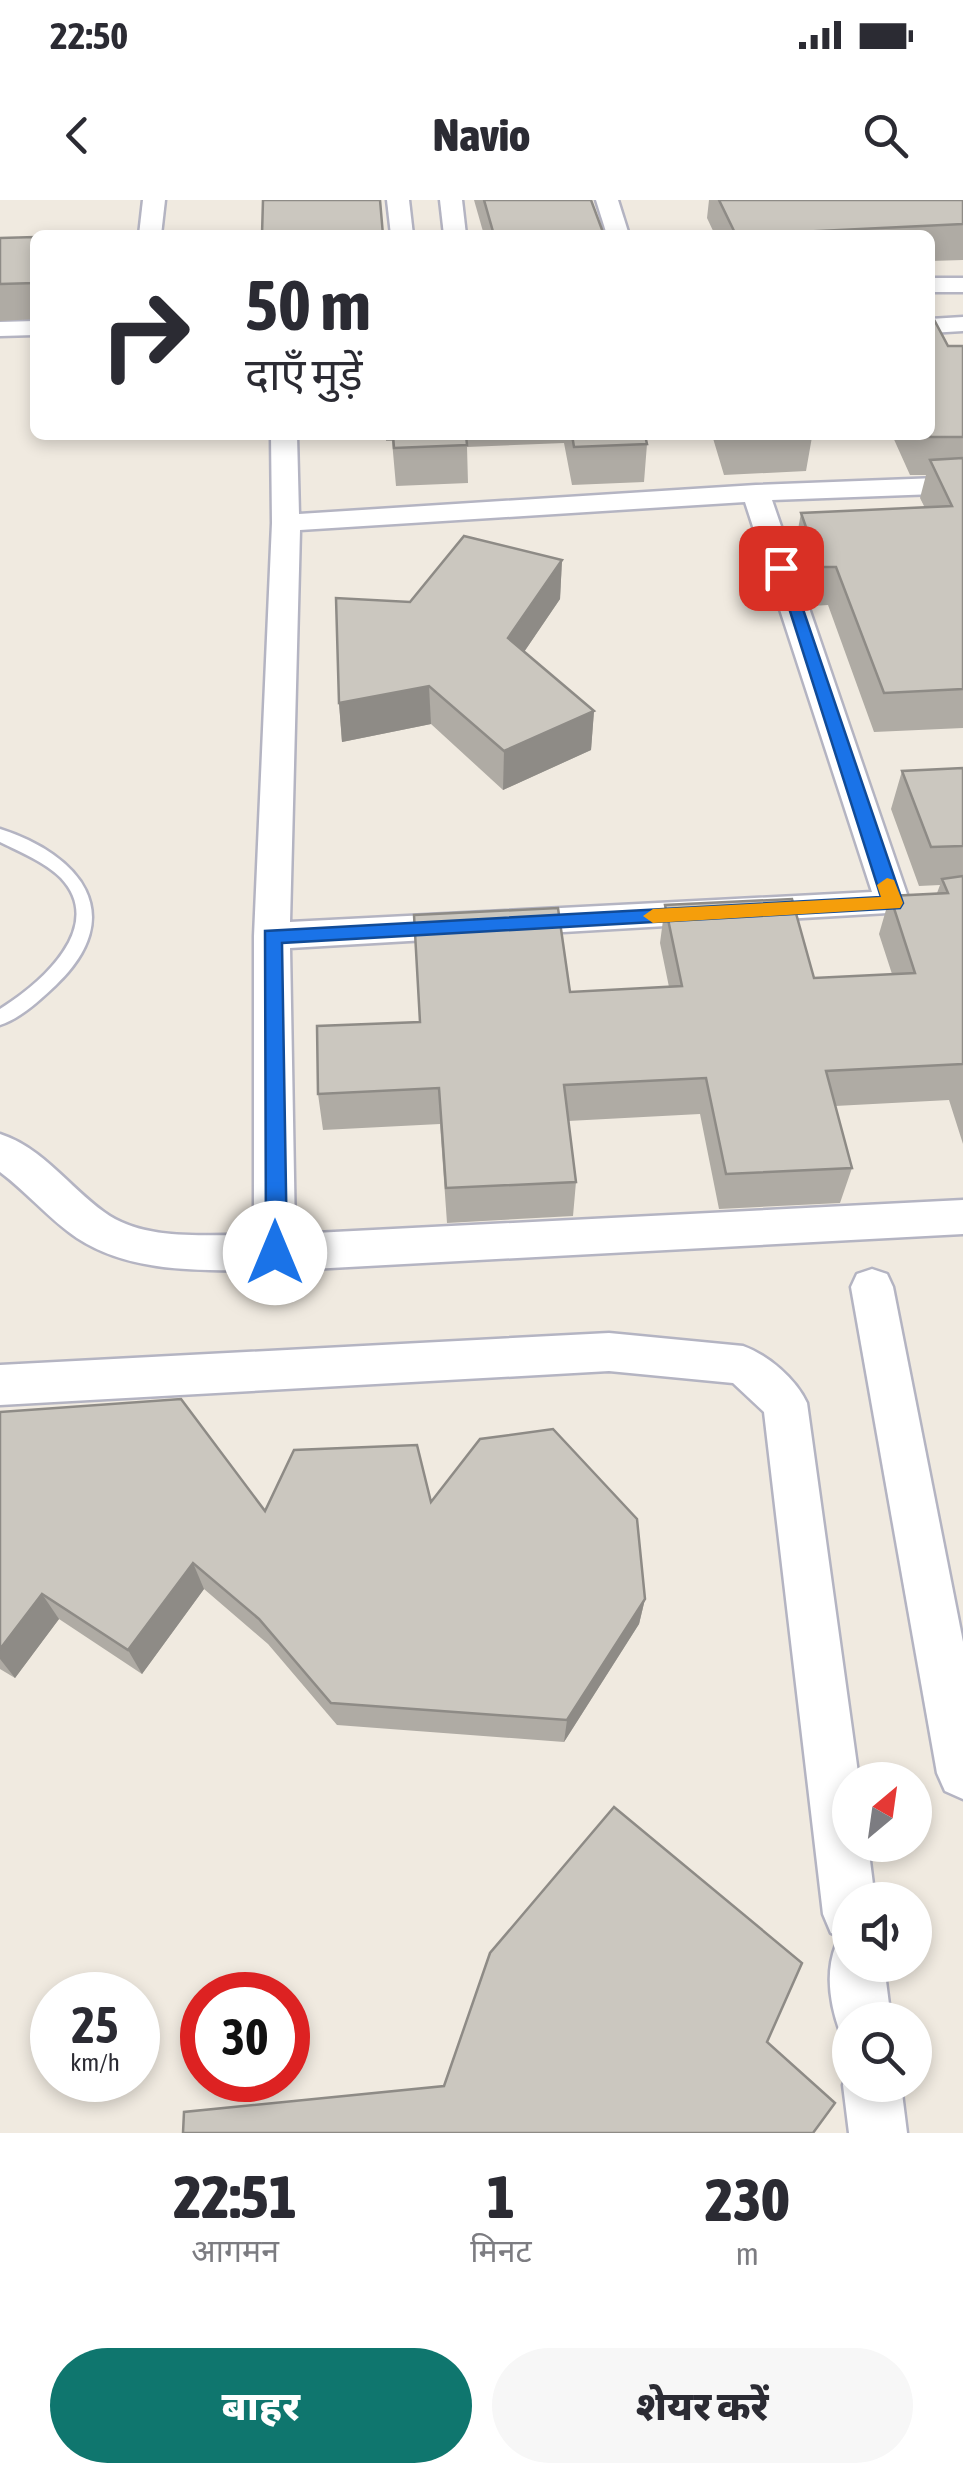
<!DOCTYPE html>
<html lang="hi">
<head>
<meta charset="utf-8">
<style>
  body { margin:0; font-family:"Asap Condensed","Noto Sans Devanagari",sans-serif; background:#f7f7f7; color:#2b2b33; height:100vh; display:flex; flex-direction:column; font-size:38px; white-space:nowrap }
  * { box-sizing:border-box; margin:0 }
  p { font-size:32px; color:#7c7c81 }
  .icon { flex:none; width:55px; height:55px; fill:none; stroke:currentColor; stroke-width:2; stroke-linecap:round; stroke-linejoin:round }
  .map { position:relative; height:1933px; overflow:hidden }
  .panel { display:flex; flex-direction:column; background:#fff; flex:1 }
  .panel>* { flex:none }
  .top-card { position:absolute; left:30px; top:30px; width:905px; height:210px; border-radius:15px; box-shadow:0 5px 15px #0003; background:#fff; color:#2b2b33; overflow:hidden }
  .needle { width:65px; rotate:29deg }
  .fabs { position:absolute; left:832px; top:1562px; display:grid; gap:20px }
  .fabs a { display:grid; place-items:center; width:100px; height:100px; border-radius:50%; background:#fff; box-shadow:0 5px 15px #0003; font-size:50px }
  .speed { position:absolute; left:30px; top:1772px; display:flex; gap:20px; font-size:50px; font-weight:700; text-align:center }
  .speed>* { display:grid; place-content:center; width:130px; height:130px; border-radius:50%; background:#fff; box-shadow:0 5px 15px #0003; line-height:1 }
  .speed small { font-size:25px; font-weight:400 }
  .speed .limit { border:15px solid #d22; background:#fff; color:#111 }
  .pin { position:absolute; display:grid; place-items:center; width:85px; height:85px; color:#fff; margin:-42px; border-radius:20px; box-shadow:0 5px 15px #0006 }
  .me { position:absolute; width:110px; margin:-55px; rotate:0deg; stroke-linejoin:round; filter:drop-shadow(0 0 8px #0008) }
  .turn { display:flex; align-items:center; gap:35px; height:210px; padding:0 50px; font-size:45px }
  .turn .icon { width:130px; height:130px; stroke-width:2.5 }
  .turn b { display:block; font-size:70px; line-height:85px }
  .eta { display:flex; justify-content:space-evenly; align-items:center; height:170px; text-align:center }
  .eta b { font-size:60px; font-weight:800; line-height:70px }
  .cta { display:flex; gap:20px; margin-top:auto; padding:20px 50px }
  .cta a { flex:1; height:115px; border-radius:60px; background:#0f766e; color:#fff; font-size:40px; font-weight:800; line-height:115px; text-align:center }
  .cta a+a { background:#f7f7f7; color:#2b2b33 }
  .status { display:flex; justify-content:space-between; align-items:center; height:70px; padding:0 50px; background:#fff; direction:ltr }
  .status svg { height:28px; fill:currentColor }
  header { display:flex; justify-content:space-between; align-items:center; height:130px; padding:0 50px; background:#fff; font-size:45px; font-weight:800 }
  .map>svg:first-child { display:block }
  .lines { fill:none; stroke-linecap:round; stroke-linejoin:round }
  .service-casing { stroke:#b4b4c2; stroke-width:5 }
  .minor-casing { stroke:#b4b4c2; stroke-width:5 }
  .service { fill:#fff; fill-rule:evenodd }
  .minor { fill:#fff; fill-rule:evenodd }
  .wall { fill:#afaba4 }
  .shaded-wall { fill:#8e8b86 }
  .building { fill:#cbc7bf; stroke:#8e8b86; stroke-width:2.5 }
  .route { fill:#1a73e8; stroke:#114b97; stroke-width:2.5 }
  .slow { fill:#f59e0b }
</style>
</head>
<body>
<div class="status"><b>22:50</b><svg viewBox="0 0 49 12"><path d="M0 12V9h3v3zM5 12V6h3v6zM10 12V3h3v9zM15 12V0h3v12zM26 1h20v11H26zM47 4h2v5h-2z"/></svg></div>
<header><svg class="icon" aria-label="back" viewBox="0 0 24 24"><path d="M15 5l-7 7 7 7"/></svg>Navio<svg class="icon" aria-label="search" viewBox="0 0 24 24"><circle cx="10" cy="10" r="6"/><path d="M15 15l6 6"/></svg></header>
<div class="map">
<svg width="963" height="1933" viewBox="0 0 963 1933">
  <rect width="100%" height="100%" fill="#f0eae0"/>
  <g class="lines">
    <defs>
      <path id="service" d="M0,629C81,655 129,715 56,785C40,800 21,818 0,825V809C40,784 107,727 61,678C45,662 20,652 0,642Z"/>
      <g id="minor">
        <path d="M143,0H165L161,35H139Z"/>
        <path d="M387,0H409L413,35H391Z"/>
        <path d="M440,0H462L466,35H444Z"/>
        <path d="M596,0H618L629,35H607Z"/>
        <rect x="930" y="78" width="33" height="14"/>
        <path d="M963,117V131L930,133V119Z"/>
        <path d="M35,121V135L0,136V122Z"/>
        <path d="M271,235H297L299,314L756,285L963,277V293L772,300L910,703L905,712L290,748L295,1034L963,1000V1034L275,1071C209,1069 135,1076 77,1038C50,1020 27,992 0,972V934C43,948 69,987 104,1012C145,1042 206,1034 254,1035V736L272,323ZM745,302L872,692L290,722L300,330Z"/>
        <path d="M872,1069L887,1074L893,1087L963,1442V1599L945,1591L937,1573L851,1087L857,1074Z"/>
        <path d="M609,1133L743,1146C768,1155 796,1179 807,1203L859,1580H850V1645H868L875,1700H850V1765H884L891,1820H850V1843L843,1840C831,1810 824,1775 836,1745L848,1740L831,1733L823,1714L764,1212L733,1183L609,1171L0,1205V1165Z"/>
        <path d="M850,1868V1885H901L907,1933H849L843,1885Z"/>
      </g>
    </defs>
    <use href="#service" class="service-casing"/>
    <use href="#minor" class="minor-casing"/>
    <use href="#service" class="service"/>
    <use href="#minor" class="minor"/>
  </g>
  <g class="wall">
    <path d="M474,0H591L604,35H484Z"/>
    <path d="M709,0H963V60L930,61V35H715L707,18Z"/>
    <path d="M35,37V119L0,121V38Z"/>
    <path d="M948,146H963V528L874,532L828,405L812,406L794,351L801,313L925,308L920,298L926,275H910L892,235H930Z"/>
    <path d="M386,235H646H645L647,244L644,282L572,285L564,243L467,247L468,283L396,286L392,241H386Z"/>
    <path d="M712,235H859L812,237L806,271L724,275Z"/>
    <path d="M562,360L560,399L524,452L594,511L591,550L503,590L431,524L342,542L339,503L410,402Z"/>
    <path d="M963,568V944L949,900L835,906L852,968L840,1003L719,1009L700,914L568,921L576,982L573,1016L447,1023L440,924L323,930L318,894L420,822L570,792L669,787L660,743L665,705L814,778L892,774L879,734L890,696L937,693L940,685L919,686L891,609L902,571Z"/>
    <path d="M0,1212L265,1311L431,1302L645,1399L639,1424L564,1542L337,1525L268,1444L204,1389L142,1474L59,1419L15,1478L0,1469Z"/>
  </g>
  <g class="shaded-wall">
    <path d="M562,360L560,399L507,477L508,438Z"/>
    <path d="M429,486L431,524L342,542L339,503Z"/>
    <path d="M594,511L591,550L503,590L504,551Z"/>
    <path d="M193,1363L204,1389L142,1474L128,1450Z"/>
    <path d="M42,1394L59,1419L15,1478L0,1459V1449Z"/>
    <path d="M645,1399L639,1424L564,1542L567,1520Z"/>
  </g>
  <g class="building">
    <path d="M263,0H380L383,35H262Z"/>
    <path d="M484,0H591L604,35H494Z"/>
    <path d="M719,0H963V24L736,35Z"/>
    <path d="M35,37V83L0,84V38Z"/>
    <path d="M930,112L948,146H963V237H919L918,235H930Z"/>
    <path d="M393,235H466L467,245L394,248Z"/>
    <path d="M572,235H645L647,244L574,247Z"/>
    <path d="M729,235H773L730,237Z"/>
    <path d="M963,258V489L884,493L836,367H820L801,313L952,306L930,260Z"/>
    <path d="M464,336L562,360L508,438L594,511L504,551L429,486L339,503L336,398L410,402Z"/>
    <path d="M963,568V646L931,647L902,571Z"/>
    <path d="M963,676V864L826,871L852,968L726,974L706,878L564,885L576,982L446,988L439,888L318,894L317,826L420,822L414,715L558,708L570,792L682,786L665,705L792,699L814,778L915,773L890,696L948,693L942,679Z"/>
    <path d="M181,1199L265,1311L294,1250L417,1245L431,1302L480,1239L553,1229L637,1319L645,1399L567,1520L331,1503L259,1419L193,1363L128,1450L42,1394L0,1449V1212Z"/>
    <path d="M614,1607L802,1763L767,1842L835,1903L813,1933H183L184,1912L444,1886L490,1753Z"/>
  </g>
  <path class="route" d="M775,364L789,368L903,703L900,708L282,743L287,1053L283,1060H266L265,731L881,697Z"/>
  <path class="slow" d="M887,678L894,680L903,703L900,708L653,723L643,716L653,709L881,697L877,685Z"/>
</svg>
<div class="fabs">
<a><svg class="needle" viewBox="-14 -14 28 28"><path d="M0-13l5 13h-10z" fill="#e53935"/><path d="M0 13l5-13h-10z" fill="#7c7c81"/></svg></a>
<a><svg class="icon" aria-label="sound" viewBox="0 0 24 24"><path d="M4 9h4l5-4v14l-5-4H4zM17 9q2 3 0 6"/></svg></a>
<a><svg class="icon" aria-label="search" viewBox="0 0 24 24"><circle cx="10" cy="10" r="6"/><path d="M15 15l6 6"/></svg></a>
</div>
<div class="speed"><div>25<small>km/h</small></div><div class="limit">30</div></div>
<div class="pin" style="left:781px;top:368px;background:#d93025"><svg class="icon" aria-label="arrive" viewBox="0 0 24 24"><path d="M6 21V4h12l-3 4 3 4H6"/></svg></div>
<svg class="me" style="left:275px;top:1053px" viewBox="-20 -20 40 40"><circle r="19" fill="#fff"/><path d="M0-13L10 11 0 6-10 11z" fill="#1a73e8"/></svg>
<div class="top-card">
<div class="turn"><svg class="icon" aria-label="right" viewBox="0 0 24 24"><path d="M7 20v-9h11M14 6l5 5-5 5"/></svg><div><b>50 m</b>दाएँ मुड़ें</div></div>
</div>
</div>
<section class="panel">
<div class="eta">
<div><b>22:51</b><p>आगमन</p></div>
<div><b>1</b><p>मिनट</p></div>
<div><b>230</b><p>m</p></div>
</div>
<div class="cta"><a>बाहर</a><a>शेयर करें</a></div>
</section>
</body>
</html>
